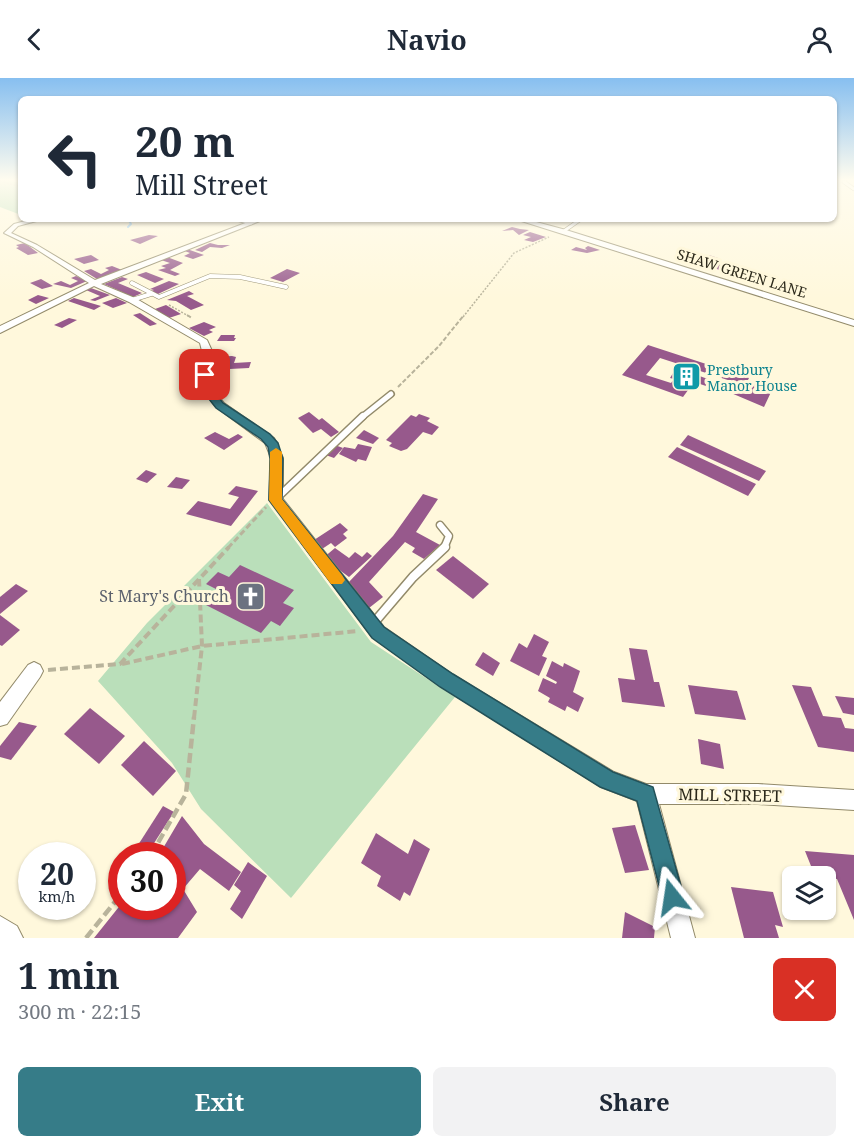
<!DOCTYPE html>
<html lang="en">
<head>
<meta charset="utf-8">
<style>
  body { margin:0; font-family:"Noto Serif",serif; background:#f2f2f3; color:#1f2937; height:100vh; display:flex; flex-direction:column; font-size:22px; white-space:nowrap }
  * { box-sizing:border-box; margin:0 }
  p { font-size:20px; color:#747a83 }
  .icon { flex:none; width:33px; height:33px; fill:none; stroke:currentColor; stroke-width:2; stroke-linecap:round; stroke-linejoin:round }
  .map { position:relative; height:860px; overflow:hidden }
  .side { display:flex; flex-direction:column; background:#fff; flex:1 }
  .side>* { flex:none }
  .banner { position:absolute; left:18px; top:18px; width:819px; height:126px; border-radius:9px; box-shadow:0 2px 4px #0004; background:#fff; color:#1f2937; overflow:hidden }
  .controls { position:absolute; left:782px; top:788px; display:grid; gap:12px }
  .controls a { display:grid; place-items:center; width:54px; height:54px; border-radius:9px; background:#fff; box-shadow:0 2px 4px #0004; font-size:30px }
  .speed { position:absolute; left:18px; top:764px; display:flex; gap:12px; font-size:30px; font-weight:700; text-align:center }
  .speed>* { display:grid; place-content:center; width:78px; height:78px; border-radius:50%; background:#fff; box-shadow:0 2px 4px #0004; line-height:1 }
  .speed small { font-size:15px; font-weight:400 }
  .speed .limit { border:9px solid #d22; background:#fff; color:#111 }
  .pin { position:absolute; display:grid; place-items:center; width:51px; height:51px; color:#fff; margin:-26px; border-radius:12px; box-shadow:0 3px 9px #0006 }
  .me { position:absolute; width:66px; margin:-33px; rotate:345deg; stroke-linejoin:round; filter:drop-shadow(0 0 4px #0008) }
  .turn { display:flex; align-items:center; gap:21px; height:126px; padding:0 18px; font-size:27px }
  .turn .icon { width:78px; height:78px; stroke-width:2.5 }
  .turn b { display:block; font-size:42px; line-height:51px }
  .round { display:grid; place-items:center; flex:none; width:63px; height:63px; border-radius:9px; background:#f2f2f3 }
  .head { display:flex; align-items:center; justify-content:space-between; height:102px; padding:0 18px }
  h1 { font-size:36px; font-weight:700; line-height:45px }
  .button { display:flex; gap:12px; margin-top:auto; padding:12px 18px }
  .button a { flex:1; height:69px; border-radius:9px; background:#367c88; color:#fff; font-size:24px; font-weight:700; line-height:69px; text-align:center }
  .button a+a { background:#f2f2f3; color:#1f2937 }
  header { display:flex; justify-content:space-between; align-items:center; height:78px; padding:0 18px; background:#fff; font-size:27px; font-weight:700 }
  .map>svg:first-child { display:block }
  .green { fill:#badfba }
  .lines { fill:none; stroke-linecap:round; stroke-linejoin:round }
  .stream { stroke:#97cffb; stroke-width:2 }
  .building { fill:#97598c }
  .lane-far4-casing { stroke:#928a6a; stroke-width:4.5 }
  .lane-far3-casing { stroke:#928a6a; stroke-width:5 }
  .lane-far2-casing { stroke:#928a6a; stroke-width:8 }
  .lane-far1-casing { stroke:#928a6a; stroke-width:9 }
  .lane-casing { stroke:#928a6a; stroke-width:11 }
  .street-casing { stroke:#928a6a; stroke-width:2 }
  .secondary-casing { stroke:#928a6a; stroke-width:2 }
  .path-far4 { stroke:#b8b39b; stroke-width:1.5; stroke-dasharray:2 1.5; stroke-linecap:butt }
  .path-far3 { stroke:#b8b39b; stroke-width:2; stroke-dasharray:4.5 2; stroke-linecap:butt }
  .path-far2 { stroke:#b8b39b; stroke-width:3; stroke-dasharray:6 3; stroke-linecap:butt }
  .path-far1 { stroke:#b8b39b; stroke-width:4; stroke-dasharray:8 4; stroke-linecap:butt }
  .path { stroke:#b8b39b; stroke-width:4.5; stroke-dasharray:10 4.5; stroke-linecap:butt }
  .lane-far4 { stroke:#fff; stroke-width:3 }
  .lane-far3 { stroke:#fff; stroke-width:4 }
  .lane-far2 { stroke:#fff; stroke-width:5 }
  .lane-far1 { stroke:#fff; stroke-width:6 }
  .lane { stroke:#fff; stroke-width:8 }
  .street { fill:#fff; fill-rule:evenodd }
  .secondary { fill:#fff; fill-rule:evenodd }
  .route { fill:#367c88; stroke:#235158; stroke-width:1.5 }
  .slow { fill:#f59e0b }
  .labels { text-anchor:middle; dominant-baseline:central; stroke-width:6; stroke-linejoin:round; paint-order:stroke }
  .far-street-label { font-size:14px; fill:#2b281a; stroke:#fff8dc }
  .far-culture-label { font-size:14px; fill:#0d838f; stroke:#fff8dc; text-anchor:start }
  .worship-label { font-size:16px; fill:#5b616d; stroke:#fff8dc; text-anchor:end }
  .street-label { font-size:16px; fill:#2b281a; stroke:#fff8dc }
</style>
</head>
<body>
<header><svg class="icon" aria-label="back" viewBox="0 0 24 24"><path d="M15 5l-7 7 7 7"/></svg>Navio<svg class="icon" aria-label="person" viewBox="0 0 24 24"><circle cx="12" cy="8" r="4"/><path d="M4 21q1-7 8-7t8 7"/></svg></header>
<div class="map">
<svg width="854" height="860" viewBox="0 0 854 860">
  <rect width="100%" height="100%" fill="#fff8dc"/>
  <g class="green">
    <path d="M0,101L21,105V137L0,129Z"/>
    <path d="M267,425L371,564L455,619L291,820L201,731L172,685L98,603L147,545Z"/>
  </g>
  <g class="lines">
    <g class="stream">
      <path d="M18,101L21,102"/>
      <path d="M128,141L131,146L128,149"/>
    </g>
  </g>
  <g class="building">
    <path d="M512,149L520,151L529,152L519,157L513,152L502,153Z"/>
    <path d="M530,154L546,159L533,164L524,162L531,159L523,157Z"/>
    <path d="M149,157L158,158L140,166L130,162Z"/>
    <path d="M25,165L38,175L28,177L16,170L19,169L16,167Z"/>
    <path d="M210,165L218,167H230L222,170L210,169L202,174L195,172Z"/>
    <path d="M588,168L600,172L587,175L571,172L576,169L587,172L585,170Z"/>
    <path d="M187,171L204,177L193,181L184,178L190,175L182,172Z"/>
    <path d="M91,177L99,182L84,186L74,181Z"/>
    <path d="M709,177L718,180L717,182L708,188L697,185Z"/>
    <path d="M167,179L183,185L170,192L180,196L175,198L158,192L166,190L161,188L170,185L161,182Z"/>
    <path d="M717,185L737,190L745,195L734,197L711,189Z"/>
    <path d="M112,188L122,192L97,201L84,193L91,191L101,196L109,192L105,190Z"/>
    <path d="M287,191L300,195L283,204L270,200Z"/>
    <path d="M146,194L164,201L155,205L137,197Z"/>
    <path d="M76,198L87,203L71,210L53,206L61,203L70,207L78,203L71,200Z"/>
    <path d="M122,199L128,201L118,205L142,215L133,219L104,206Z"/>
    <path d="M41,201L53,208L42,211L30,205Z"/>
    <path d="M169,203L179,206L158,216L151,213L154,212L150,211Z"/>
    <path d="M91,210L110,217L95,223L90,222L100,218L86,212Z"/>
    <path d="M189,213L194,216L187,218L204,227L191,232L176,223L167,222Z"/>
    <path d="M38,217L49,220L36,226L28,222Z"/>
    <path d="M74,220L101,228L94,232L68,223Z"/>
    <path d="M116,220L127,225L113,230L102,225Z"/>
    <path d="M166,227L181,236L169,240L155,231Z"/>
    <path d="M140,235L157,246L150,248L133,237Z"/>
    <path d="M69,240L77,242L62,250L54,247Z"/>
    <path d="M204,244L216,249L209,252L213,254L204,258L189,250Z"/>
    <path d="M221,257H235L234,260H236L234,263H217Z"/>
    <path d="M648,267L749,300L747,304L772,312L764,329L731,315L737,305L660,280L646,297L671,305L674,301L670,300L673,295L678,294L690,298L691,295L722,306L718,312L694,304L683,319L622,297Z"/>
    <path d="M232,278L236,279L234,285L251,284L249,290L210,292L215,279Z"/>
    <path d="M309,334L319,342L322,340L339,354L331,359L321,351L313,355L298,340Z"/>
    <path d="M419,336L430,340L427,343L439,349L432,357L423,354L407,371L401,373L389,368L392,365L386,362L411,337L416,339Z"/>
    <path d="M364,352L379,360L373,366L356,360Z"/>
    <path d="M215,354L229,361L238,356L243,359L224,372L204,360Z"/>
    <path d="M688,357L766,393L759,403L680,367Z"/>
    <path d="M332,366L343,370L334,380L323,376Z"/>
    <path d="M358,366L372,369L366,383L358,381L356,384L339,376L344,369L355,371Z"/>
    <path d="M677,369L756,406L748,418L668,379Z"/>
    <path d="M146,392L157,396L147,405L136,401Z"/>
    <path d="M176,399L190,402L182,411L167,409Z"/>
    <path d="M236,408L258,413L231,448L186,436L198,423L230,431L239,419L228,416Z"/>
    <path d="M423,416L438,421L416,454L440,467L424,481L412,474L415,470L405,464L369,504L383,519L369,530L347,506L393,458Z"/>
    <path d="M340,445L348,452L343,456L347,460L335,469L331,465L322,471L314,462Z"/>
    <path d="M335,470L349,480L355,474L362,479L367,474L372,478L349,499L323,480Z"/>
    <path d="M453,478L489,506L473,521L436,492Z"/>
    <path d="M240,487L294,512L283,525L294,530L280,548L271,543L261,555L204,526L218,512L206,506L218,494L229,499Z"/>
    <path d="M16,506L28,513L0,536V519Z"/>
    <path d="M0,537L20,552L2,568L0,567Z"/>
    <path d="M534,556L549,564L542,578L547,580L539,598L510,583L519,565L527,570Z"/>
    <path d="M629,570L647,572L654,604H659L665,629L622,624L618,600L635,602Z"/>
    <path d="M483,574L500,585L493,598L475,587Z"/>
    <path d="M552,583L563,589L564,585L580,593L573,614L584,620L578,634L567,628L565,633L548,624L550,620L538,613L543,600L556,606L557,604L546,598Z"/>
    <path d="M688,607L737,613L746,642L695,636Z"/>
    <path d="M792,607L811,609L823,638L841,640L845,650L854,651V674L818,669Z"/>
    <path d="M835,618L854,620V637L843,635Z"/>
    <path d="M90,630L125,658L99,686L64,656Z"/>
    <path d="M19,644L37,648L11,682L0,679V668Z"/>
    <path d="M698,661L720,666L724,691L701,686Z"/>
    <path d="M144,663L176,693L153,718L121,687Z"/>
    <path d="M163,728L174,734L149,773L138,767Z"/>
    <path d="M182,738L204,766L241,794L229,813L200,791L183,811L197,834L178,860H94L122,825V828H172V777H159Z"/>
    <path d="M635,747L649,792L625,795L612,750Z"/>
    <path d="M376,755L408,776L414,761L430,771L410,818L404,814L400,823L377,808L381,798L361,785Z"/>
    <path d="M805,773L854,777V842L837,801L815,798Z"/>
    <path d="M248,784L267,798L242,841L230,831L241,813L234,807Z"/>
    <path d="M731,809L773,814L783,849L775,847L779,860H744Z"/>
    <path d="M625,834L655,849L654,860H622Z"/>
  </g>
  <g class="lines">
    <defs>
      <g id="lane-far4">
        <path d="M844,104L854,111"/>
        <path d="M236,141L251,145"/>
        <path d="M564,153L581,141"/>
      </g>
      <g id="lane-far3">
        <path d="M132,205L159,219L210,198L240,199L286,209"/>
        <path d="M132,222L151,216"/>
      </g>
      <path id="lane-far2" d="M361,340L391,316"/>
      <g id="lane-far1">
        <path d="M277,420L363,338"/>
        <path d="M440,447L449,458L444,470"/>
      </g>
      <path id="lane" d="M372,547L413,499L445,469"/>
      <g id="street">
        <path d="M33,141H44L18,148L11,155L37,167L95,202L256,141H265L101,206L135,220L207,262L212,273L210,297L216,315L224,325L274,360L283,380V421L384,549L452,596L614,694L646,706H758L854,712V732L758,726H659L695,860H671L637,723L601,709L440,608L372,559L269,422L271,380L265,365L216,329L206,316L200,297L202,273L200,265L129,224L94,208L0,255V248L89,205L33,169L4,155L14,146Z"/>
        <path d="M515,141H525L566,152L854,242V248Z"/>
        <path d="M34,584L40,587L43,593L40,599L7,646L0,648V624L28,587Z"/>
      </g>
      <path id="secondary" d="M0,838L17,848L23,860H0Z"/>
    </defs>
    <use href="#lane-far4" class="lane-far4-casing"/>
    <use href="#lane-far3" class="lane-far3-casing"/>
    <use href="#lane-far2" class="lane-far2-casing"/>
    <use href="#lane-far1" class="lane-far1-casing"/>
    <use href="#lane" class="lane-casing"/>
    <use href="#street" class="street-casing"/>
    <use href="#secondary" class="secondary-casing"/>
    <g class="path-far4">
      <path d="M0,103L21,109"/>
      <path d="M169,227L190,239"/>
      <path d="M463,239L514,175L549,159"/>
    </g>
    <g class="path-far3">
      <path d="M187,237L192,240"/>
      <path d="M398,309L439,268L464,237"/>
    </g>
    <path class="path-far2" d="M228,470L266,429"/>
    <g class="path-far1">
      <path d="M122,586L202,568L358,553"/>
      <path d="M48,592L120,586L229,469"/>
      <path d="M194,640L202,568L199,501"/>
    </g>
    <g class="path">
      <path d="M151,777L186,716L194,639"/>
      <path d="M86,860L122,815"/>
    </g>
    <use href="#lane-far4" class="lane-far4"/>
    <use href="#lane-far3" class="lane-far3"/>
    <use href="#lane-far2" class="lane-far2"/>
    <use href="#lane-far1" class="lane-far1"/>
    <use href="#lane" class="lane"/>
    <use href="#street" class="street"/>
    <use href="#secondary" class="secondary"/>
  </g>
  <linearGradient id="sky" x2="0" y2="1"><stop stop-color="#87bff0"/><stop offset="0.46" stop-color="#fffcef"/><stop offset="1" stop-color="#fffcef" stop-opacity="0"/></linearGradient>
  <rect width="854" height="221" fill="url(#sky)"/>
  <path class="route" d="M205,294L210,297L216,316L223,325L270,356L278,365L283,381L282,421L384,549L453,596L613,694L653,709L684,819L681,827L672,831L664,827L637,723L600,709L440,609L372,560L269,422L270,381L268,369L261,361L216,330L205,316L200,297Z"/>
  <path class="slow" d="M276,370L282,374V421L342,497L345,502L342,506H331L269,422L270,374Z"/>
  <defs>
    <symbol id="building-square" viewBox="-11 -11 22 22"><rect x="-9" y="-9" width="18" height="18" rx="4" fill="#0f9aa8" stroke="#fff8dc"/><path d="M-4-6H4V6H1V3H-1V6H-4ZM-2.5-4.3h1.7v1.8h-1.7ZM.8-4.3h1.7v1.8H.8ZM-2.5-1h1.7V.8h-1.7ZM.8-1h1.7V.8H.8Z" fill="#fff"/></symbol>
    <symbol id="church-square" viewBox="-11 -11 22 22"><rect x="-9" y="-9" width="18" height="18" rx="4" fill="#6b7280" stroke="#fff8dc"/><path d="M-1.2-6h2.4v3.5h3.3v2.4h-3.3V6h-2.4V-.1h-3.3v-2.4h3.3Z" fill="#fff"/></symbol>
  </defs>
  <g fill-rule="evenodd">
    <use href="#building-square" x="670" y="282" width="33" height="33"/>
    <use href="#church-square" x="234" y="502" width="33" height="33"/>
  </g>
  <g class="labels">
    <g class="far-street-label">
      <text transform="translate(742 195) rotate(17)">SHAW GREEN LANE</text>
    </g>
    <g class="far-culture-label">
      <text x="707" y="291">Prestbury<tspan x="707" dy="16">Manor House</tspan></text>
    </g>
    <g class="worship-label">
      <text x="229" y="518">St Mary's Church</text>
    </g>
    <g class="street-label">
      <text transform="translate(730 717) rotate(1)">MILL STREET</text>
    </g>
  </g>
</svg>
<div class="controls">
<a><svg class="icon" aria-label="layers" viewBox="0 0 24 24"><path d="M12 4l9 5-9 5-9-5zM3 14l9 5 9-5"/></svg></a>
</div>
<div class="speed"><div>20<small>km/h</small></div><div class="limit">30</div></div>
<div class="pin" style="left:205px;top:297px;background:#d93025"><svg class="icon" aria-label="arrive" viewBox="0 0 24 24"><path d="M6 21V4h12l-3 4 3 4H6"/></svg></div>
<svg class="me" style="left:672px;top:819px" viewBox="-20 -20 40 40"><path d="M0-17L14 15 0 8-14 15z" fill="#367c88" stroke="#fff" stroke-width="4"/></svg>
<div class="banner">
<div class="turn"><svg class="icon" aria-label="left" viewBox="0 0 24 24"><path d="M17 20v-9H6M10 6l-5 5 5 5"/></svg><div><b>20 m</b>Mill Street</div></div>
</div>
</div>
<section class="side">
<div class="head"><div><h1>1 min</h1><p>300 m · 22:15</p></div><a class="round" style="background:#d93025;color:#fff"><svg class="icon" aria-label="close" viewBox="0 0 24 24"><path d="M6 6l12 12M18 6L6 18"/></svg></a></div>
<div class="button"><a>Exit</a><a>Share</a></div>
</section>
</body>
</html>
